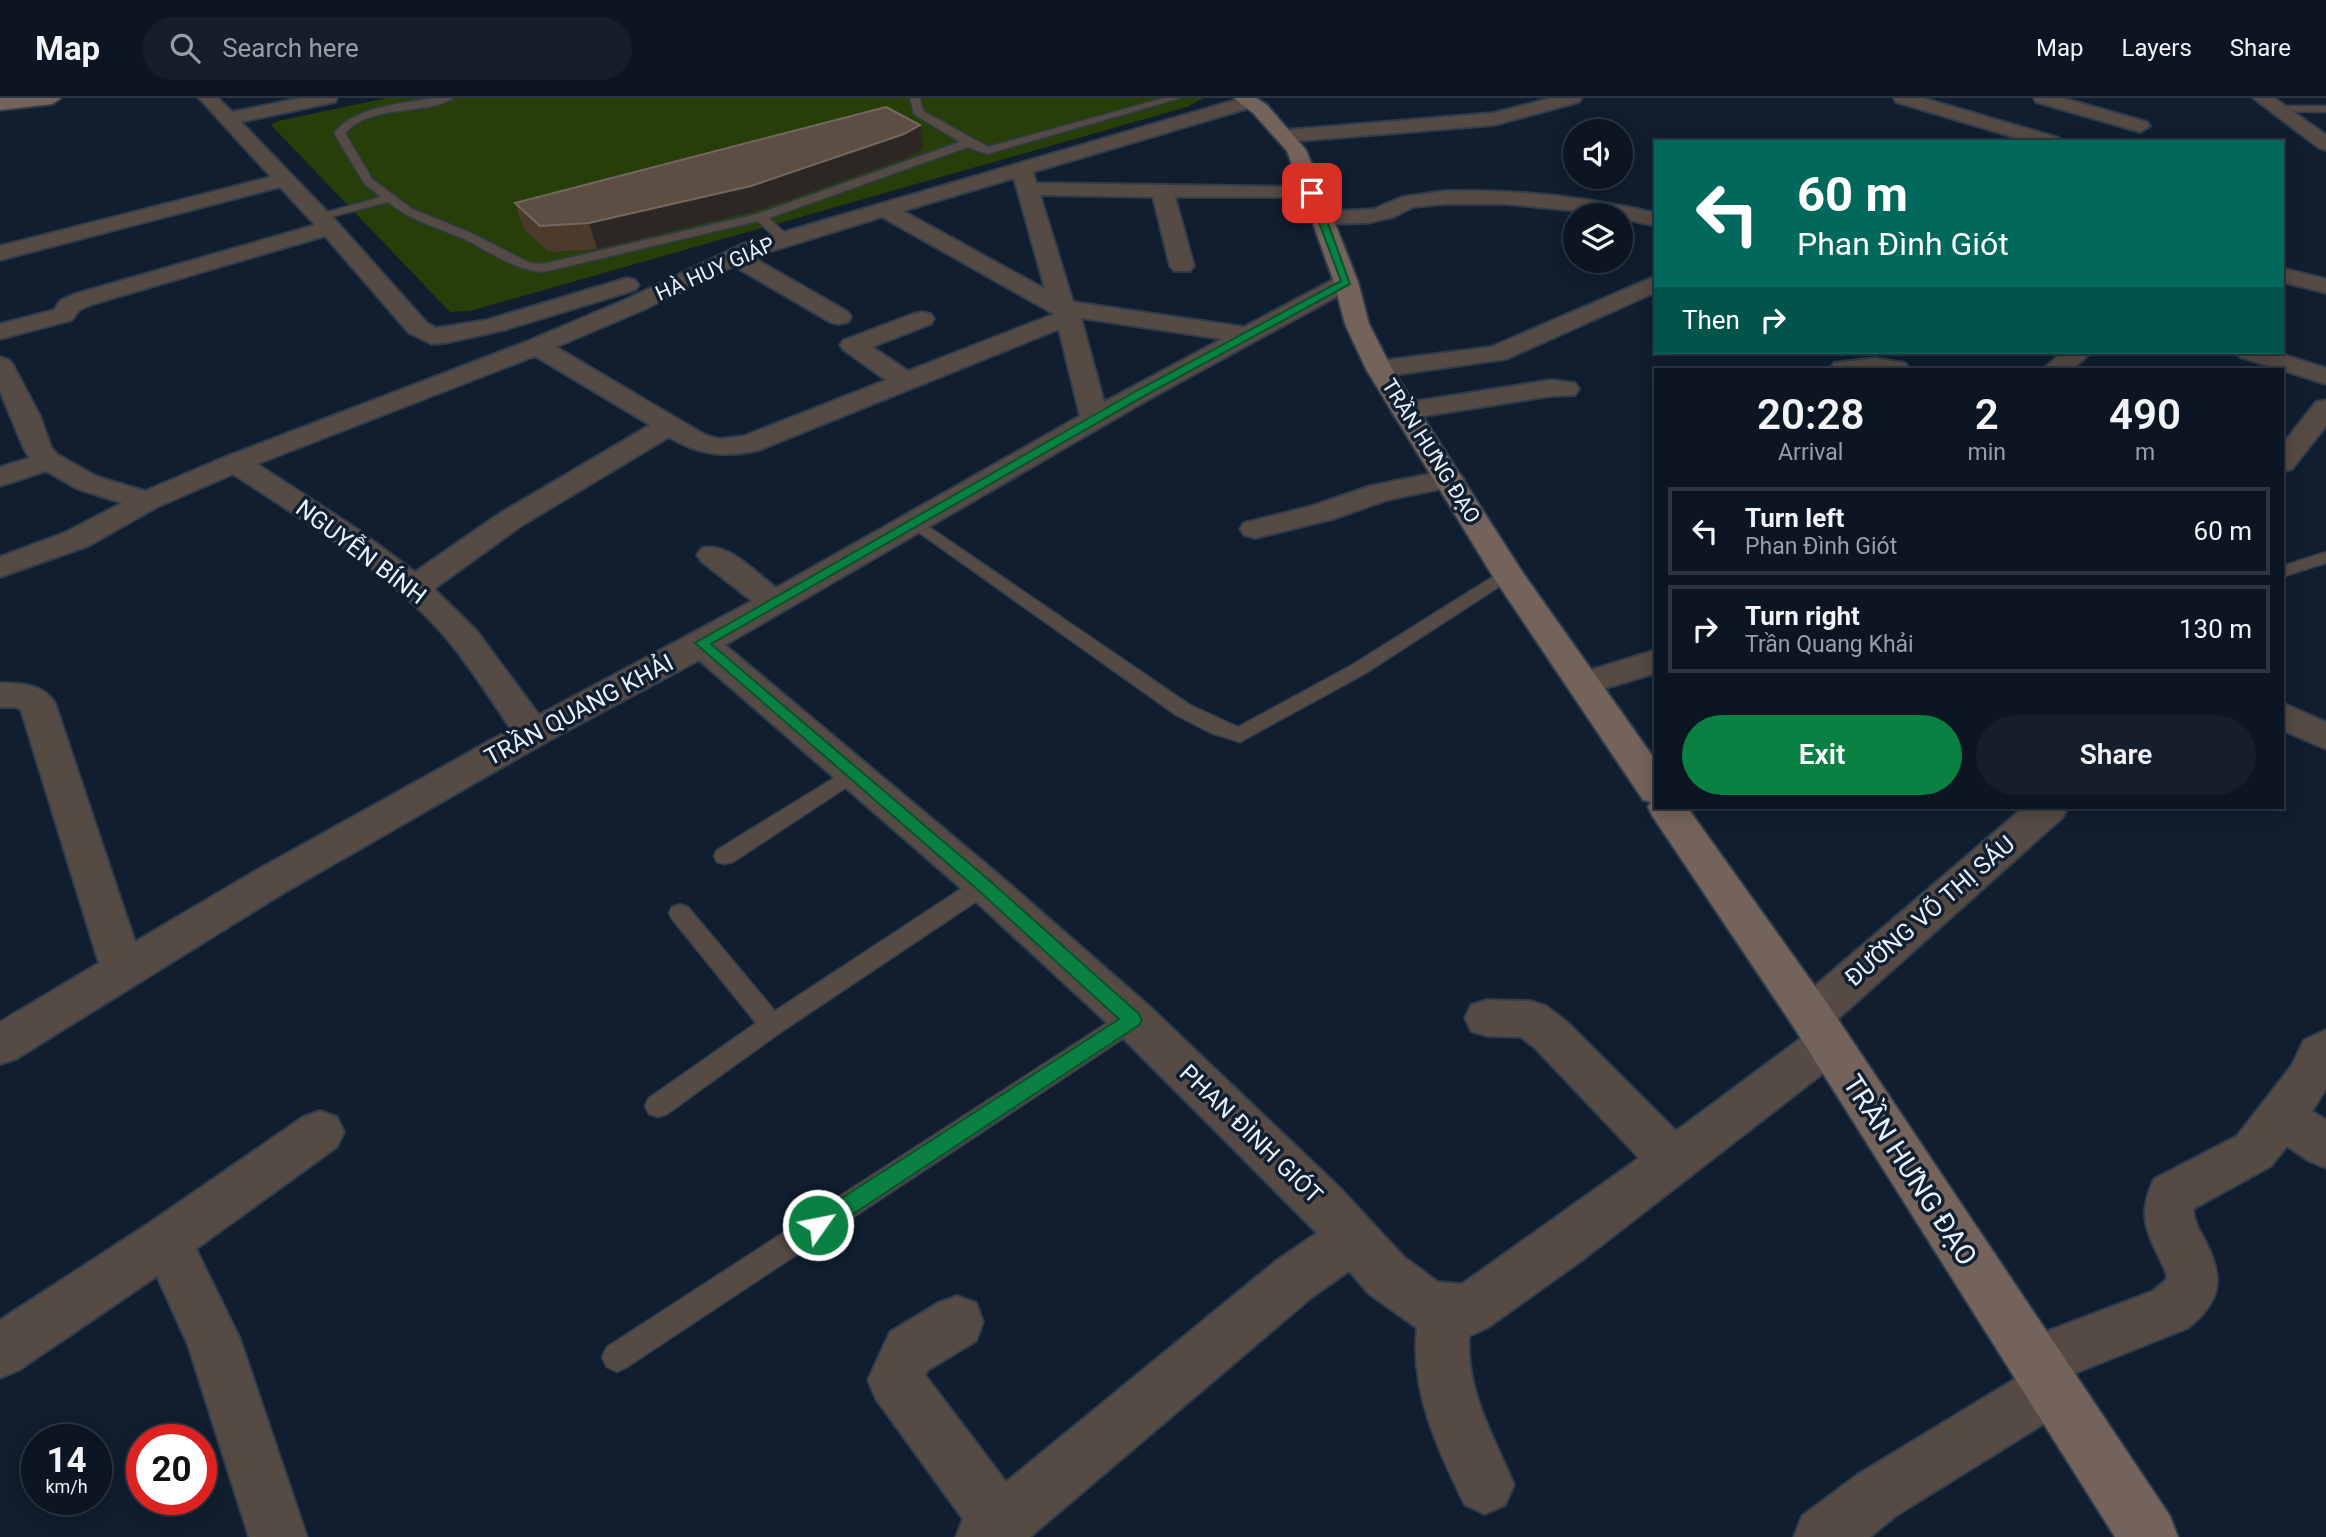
<!DOCTYPE html>
<html lang="en">
<head>
<meta charset="utf-8">
<style>
  body { margin:0; font-family:Roboto,sans-serif; background:#151f2b; color:#f1f3f6; height:100vh; display:flex; flex-direction:column; font-size:26px; white-space:nowrap }
  * { box-sizing:border-box; margin:0 }
  p { font-size:23px; color:#9a9fa6 }
  .icon { flex:none; width:38px; height:38px; fill:none; stroke:currentColor; stroke-width:2; stroke-linecap:round; stroke-linejoin:round }
  .map { position:relative; flex:1; overflow:hidden }
  .drawer { position:absolute; left:1654px; top:270px; width:630px; height:441px; display:flex; flex-direction:column; background:#0c1623; border-radius:0px; box-shadow:0 4px 18px #0003,0 0 0 2px #2c3541 }
  .drawer>* { flex:none }
  .guide { position:absolute; left:1654px; top:42px; width:630px; height:214px; border-radius:0px; box-shadow:0 4px 18px #0003,0 0 0 2px #2c3541; background:#00695c; color:#fff; overflow:hidden }
  .fabs { position:absolute; left:1563px; top:21px; display:grid; gap:14px }
  .fabs a { display:grid; place-items:center; width:70px; height:70px; border-radius:50%; background:#0c1623; box-shadow:0 4px 18px #0003,0 0 0 2px #2c3541; font-size:35px }
  .speed { position:absolute; left:21px; top:1326px; display:flex; gap:14px; font-size:35px; font-weight:700; text-align:center }
  .speed>* { display:grid; place-content:center; width:91px; height:91px; border-radius:50%; background:#0c1623; box-shadow:0 4px 18px #0003,0 0 0 2px #2c3541; line-height:1 }
  .speed small { font-size:18px; font-weight:400 }
  .speed .limit { border:10px solid #d22; background:#fff; color:#111 }
  .pin { position:absolute; display:grid; place-items:center; width:60px; height:60px; color:#fff; margin:-30px; border-radius:14px; box-shadow:0 4px 10px #0006 }
  .me { position:absolute; width:77px; margin:-38px; rotate:57deg; stroke-linejoin:round; filter:drop-shadow(0 0 5px #0008) }
  .turn { display:flex; align-items:center; gap:24px; height:147px; padding:0 28px; font-size:32px }
  .turn .icon { width:91px; height:91px; stroke-width:2.5 }
  .turn b { display:block; font-size:49px; line-height:60px }
  .then { display:flex; align-items:center; height:66px; padding:0 28px; background:#0003; gap:14px; font-size:26px }
  .eta { display:flex; justify-content:space-evenly; align-items:center; height:119px; text-align:center }
  .eta b { font-size:42px; font-weight:600; line-height:49px }
  .cta { display:flex; gap:14px; margin-top:auto; padding:14px 28px }
  .cta a { flex:1; height:80px; border-radius:42px; background:#0b8043; color:#fff; font-size:28px; font-weight:600; line-height:80px; text-align:center }
  .cta a+a { background:#151f2b; color:#f1f3f6 }
  ul { padding:0; list-style:none }
  li { display:flex; align-items:center; gap:21px; height:88px; margin:0 14px 10px; padding:0 14px; border:4px solid #2c3541; border-radius:0px }
  li div { flex:1 }
  li b { display:block; font-size:26px }
  li em { font-style:normal }
  header { display:flex; align-items:center; gap:42px; box-sizing:border-box; height:98px; padding:0 35px; background:#0c1623; border-bottom:2px solid #2c3541 }
  header strong { font-size:33px }
  nav { display:flex; gap:38px; margin-inline-start:auto; font-size:24px }
  .search { width:490px; height:63px; background:#151f2b; display:flex; align-items:center; gap:18px; box-sizing:border-box; padding:0 24px; border-radius:38px; color:#9a9fa6; font-size:26px }
  .map>svg:first-child { display:block }
  .green { fill:#273e08 }
  .lines { fill:none; stroke-linecap:round; stroke-linejoin:round }
  .service-casing { stroke:#2e3c4c; stroke-width:3 }
  .minor-casing { stroke:#2e3c4c; stroke-width:4 }
  .secondary-casing { stroke:#2e3c4c; stroke-width:4 }
  .service { fill:#554a44; fill-rule:evenodd }
  .minor { fill:#554a44; fill-rule:evenodd }
  .secondary { fill:#74635a; fill-rule:evenodd }
  .wall { fill:#4c3b2d }
  .shaded-wall { fill:#2d2724 }
  .building { fill:#5d4e43; stroke:#726860; stroke-width:2 }
  .route { fill:#0b8043; stroke:#07532c; stroke-width:2 }
  .labels { text-anchor:middle; dominant-baseline:central; stroke-width:7; stroke-linejoin:round; paint-order:stroke }
  .far-street-label { font-size:21px; fill:#e8f1fe; stroke:#101e2f }
  .street-label { font-size:24px; fill:#e8f1fe; stroke:#101e2f }
  .near-street-label { font-size:28px; fill:#e8f1fe; stroke:#101e2f }
</style>
</head>
<body>
<header>
<strong>Map</strong>
<div class="search"><svg class="icon" aria-label="search" viewBox="0 0 24 24"><circle cx="10" cy="10" r="6"/><path d="M15 15l6 6"/></svg>Search here</div>
<nav><a>Map</a><a>Layers</a><a>Share</a></nav>
</header>
<div class="map">
<svg width="2326" height="1439" viewBox="0 0 2326 1439">
  <rect width="100%" height="100%" fill="#101e2f"/>
  <path class="green" d="M387,0H1202V1L1187,9L470,213L450,214L271,27L278,23Z"/>
  <g class="lines">
    <defs>
      <g id="service">
        <path d="M433,0H453C426,18 372,5 345,35L372,81L412,111L471,135L530,165L543,166L757,116L960,44L914,16L910,0H920L923,13L988,49L1164,0H1180L987,56L968,49L769,120L788,138V144H780L758,123L543,174C513,172 489,153 462,140C436,129 410,122 388,104L319,122L313,118L381,99L364,85L334,35C356,8 401,6 433,0Z"/>
        <path d="M2278,8H2326V14L2274,13V9Z"/>
        <path d="M913,418L1190,607L1238,629L1352,567L1502,473L1508,472L1517,477L1366,575L1240,644L1211,635L1176,617L907,426L905,423L907,420Z"/>
        <path d="M2326,454V465L2282,479V468Z"/>
        <path d="M852,669L859,671L862,676L859,681L733,764L725,766L717,764L714,758L717,752Z"/>
        <path d="M984,779L992,781L995,787L992,793L781,934L667,1016L658,1019L649,1016L645,1008L649,1000L756,925L672,821L669,815L672,809L680,806L688,809L775,913L976,781Z"/>
        <path d="M1133,911L1142,914L1145,921L1142,928L627,1269L617,1274L607,1269L602,1259L607,1249L1124,914Z"/>
      </g>
      <g id="minor">
        <path d="M199,0H218L232,14L301,0H337L335,4L241,24L338,125L427,225L436,230L487,222L627,180L635,182L639,187L635,192L504,232L445,245L432,246L409,235L325,138L93,206L79,212L72,222L0,241V226L54,212L61,202L75,196L315,127L280,89L0,162V148L271,79Z"/>
        <path d="M1242,0H1256L1258,4L1256,8L1033,74L1036,85L1312,89L1319,91L1323,95L1319,99H1175L1194,168L1190,173H1174L1170,168L1153,99L1040,97L1073,204L1244,229L1338,179H1354L1358,184L1354,189L1151,300L725,547L998,776L1149,908L1341,1091L1404,1159L1438,1184L1462,1186L1639,1060L1535,950L1521,939L1487,938L1471,933L1465,920L1471,907L1487,902L1530,903L1546,908L1567,924L1676,1033L1808,935L1795,931L1789,918L1795,905L2024,709H2068L2063,719L1830,928L1844,933L1850,946L1844,959L1581,1163L1487,1230L1469,1238C1466,1294 1493,1337 1514,1387L1505,1407L1485,1416L1465,1407C1438,1352 1410,1293 1417,1230L1368,1195L1349,1173L1312,1199L1030,1439H956L963,1421L876,1301L868,1282L890,1234L938,1205L957,1198L976,1205L983,1224L976,1243L928,1272L925,1277L1006,1384L1276,1163L1317,1135L1117,934L970,798L699,562L546,644L285,794L16,961L0,966V924L99,865L21,612L16,609H0V585C21,585 43,586 55,605L135,844L257,772L511,631C489,599 468,565 442,535C383,470 306,424 233,376L157,409L88,448L0,479V459L66,434L122,405L78,391L46,373L0,388V369L30,360L24,351L0,293V259L9,262L13,267L40,318L51,349L58,357L98,379L145,393L225,359L528,243L627,201L743,146ZM1014,80L1045,191L903,113ZM882,119L1054,216L908,273L872,249L931,226L934,221L931,216L922,214L913,216L844,242L840,247L844,252L886,282L744,338L719,341L705,337L556,249L645,211L734,168L830,224L839,226L848,224L851,219L848,214L752,159ZM1081,220L1222,241L1104,304ZM1059,231L1080,318L776,490C755,474 729,444 702,450L697,457L702,464L752,503L539,617L476,532L434,491L521,428L669,339C699,357 725,360 759,352ZM535,258L650,327L499,416L415,474L360,433L257,366Z"/>
        <path d="M1551,0H1581L1579,4L1494,27L1286,44L1276,38L1286,32L1493,15Z"/>
        <path d="M1894,0H1923L2059,40L2062,44H2030L1896,4Z"/>
        <path d="M2034,0H2063L2147,24L2150,28L2140,34L2036,4Z"/>
        <path d="M2253,0H2274L2326,37V52L2319,50Z"/>
        <path d="M1445,93C1517,91 1586,99 1656,115V128L1620,120V117L1506,106H1445L1413,109L1393,119L1367,125L1314,126L1311,121L1314,116L1322,114L1374,111L1402,99Z"/>
        <path d="M2282,170L2326,181V195L2282,184Z"/>
        <path d="M1656,178V194L1506,261L1379,279L1370,277L1366,271L1370,265L1379,263L1491,249Z"/>
        <path d="M2063,254H2092L2072,271H2043Z"/>
        <path d="M2236,254H2275L2326,270V286L2240,259Z"/>
        <path d="M1875,260L1905,265L1909,271H1830L1834,265Z"/>
        <path d="M1551,282L1575,285L1579,291L1575,297L1551,298L1405,321L1395,319L1391,313L1395,307L1405,305Z"/>
        <path d="M2326,302V328L2292,371L2282,374V347L2316,304Z"/>
        <path d="M1449,372L1459,375L1464,381L1459,387L1387,402L1333,421L1255,440L1244,437L1240,431L1244,425L1312,408L1370,388Z"/>
        <path d="M1656,552V575L1583,597L1571,594L1566,586L1571,578Z"/>
        <path d="M2282,605L2326,624V651L2282,632Z"/>
        <path d="M2326,932V991L2312,1013L2326,1022V1070L2309,1063L2287,1048L2271,1068L2193,1111C2194,1125 2201,1134 2207,1147C2225,1183 2219,1205 2188,1230L2073,1276L2079,1290L2071,1309L1897,1417L1870,1439H1794L1802,1418L1857,1377L2015,1281L2008,1264L2016,1245L2153,1193L2167,1181C2167,1173 2163,1168 2160,1161C2144,1130 2139,1113 2154,1081L2237,1038L2292,967L2304,942Z"/>
        <path d="M320,1013L337,1019L344,1034L337,1049L196,1151L240,1241L307,1439H249L188,1247L157,1178L19,1272L0,1280V1222L148,1126L303,1019Z"/>
      </g>
      <g id="secondary">
        <path d="M0,0H61L52,6L0,12Z"/>
        <path d="M1234,0H1256L1267,7L1306,52L1358,184L1369,226L1392,271L1523,475L1656,663V709H1687L1827,905L2170,1418L2178,1439H2115L1795,931L1653,719L1648,709L1651,704L1643,702L1492,477L1366,271L1345,226L1334,184L1287,53L1253,15Z"/>
      </g>
    </defs>
    <use href="#service" class="service-casing"/>
    <use href="#minor" class="minor-casing"/>
    <use href="#secondary" class="secondary-casing"/>
    <use href="#service" class="service"/>
    <use href="#minor" class="minor"/>
    <use href="#secondary" class="secondary"/>
  </g>
  <path class="wall" d="M923,51L907,60L756,113L597,151L549,154L524,131L515,105Z"/>
  <path class="shaded-wall" d="M920,27L923,51L907,60L756,113L597,151L589,125Z"/>
  <path class="building" d="M886,9L920,27L904,36L751,88L589,125L540,128L515,105Z"/>
  <path class="route" d="M1312,92L1317,95L1350,186L1146,297L711,546L990,783L1139,916L1142,922L1139,927L826,1134L818,1137L811,1134L808,1127L811,1120L1119,921L978,792L695,545L1138,292L1341,183L1308,95Z"/>
  <g class="labels">
    <g class="far-street-label">
      <text transform="translate(715 171) rotate(-24)">HÀ HUY GIÁP</text>
      <text transform="translate(1431 353) rotate(58)">TRẦN HƯNG ĐẠO</text>
    </g>
    <g class="street-label">
      <text transform="translate(361 454) rotate(37)">NGUYỄN BÍNH</text>
      <text transform="translate(579 612) rotate(-28)">TRẦN QUANG KHẢI</text>
      <text transform="translate(1930 813) rotate(-41)">ĐƯỜNG VÕ THỊ SÁU</text>
      <text transform="translate(1251 1036) rotate(44)">PHAN ĐÌNH GIÓT</text>
    </g>
    <g class="near-street-label">
      <text transform="translate(1910 1072) rotate(57)">TRẦN HƯNG ĐẠO</text>
    </g>
  </g>
</svg>
<div class="fabs">
<a><svg class="icon" aria-label="sound" viewBox="0 0 24 24"><path d="M4 9h4l5-4v14l-5-4H4zM17 9q2 3 0 6"/></svg></a>
<a><svg class="icon" aria-label="layers" viewBox="0 0 24 24"><path d="M12 4l9 5-9 5-9-5zM3 14l9 5 9-5"/></svg></a>
</div>
<div class="speed"><div>14<small>km/h</small></div><div class="limit">20</div></div>
<div class="pin" style="left:1312px;top:95px;background:#d93025"><svg class="icon" aria-label="arrive" viewBox="0 0 24 24"><path d="M6 21V4h12l-3 4 3 4H6"/></svg></div>
<svg class="me" style="left:818px;top:1127px" viewBox="-20 -20 40 40"><circle r="17" fill="#0b8043" stroke="#fff" stroke-width="3"/><path d="M0-11L8 9 0 5-8 9z" fill="#fff"/></svg>
<div class="guide">
<div class="turn"><svg class="icon" aria-label="left" viewBox="0 0 24 24"><path d="M17 20v-9H6M10 6l-5 5 5 5"/></svg><div><b>60 m</b>Phan Đình Giót</div></div>
<div class="then">Then<svg class="icon" aria-label="right" viewBox="0 0 24 24"><path d="M7 20v-9h11M14 6l5 5-5 5"/></svg></div>
</div>
<section class="drawer">
<div class="eta">
<div><b>20:28</b><p>Arrival</p></div>
<div><b>2</b><p>min</p></div>
<div><b>490</b><p>m</p></div>
</div>
<ul>
<li><svg class="icon" aria-label="left" viewBox="0 0 24 24"><path d="M17 20v-9H6M10 6l-5 5 5 5"/></svg><div><b>Turn left</b><p>Phan Đình Giót</p></div><em>60 m</em></li>
<li><svg class="icon" aria-label="right" viewBox="0 0 24 24"><path d="M7 20v-9h11M14 6l5 5-5 5"/></svg><div><b>Turn right</b><p>Trần Quang Khải</p></div><em>130 m</em></li>
</ul>
<div class="cta"><a>Exit</a><a>Share</a></div>
</section>
</div>
</body>
</html>
